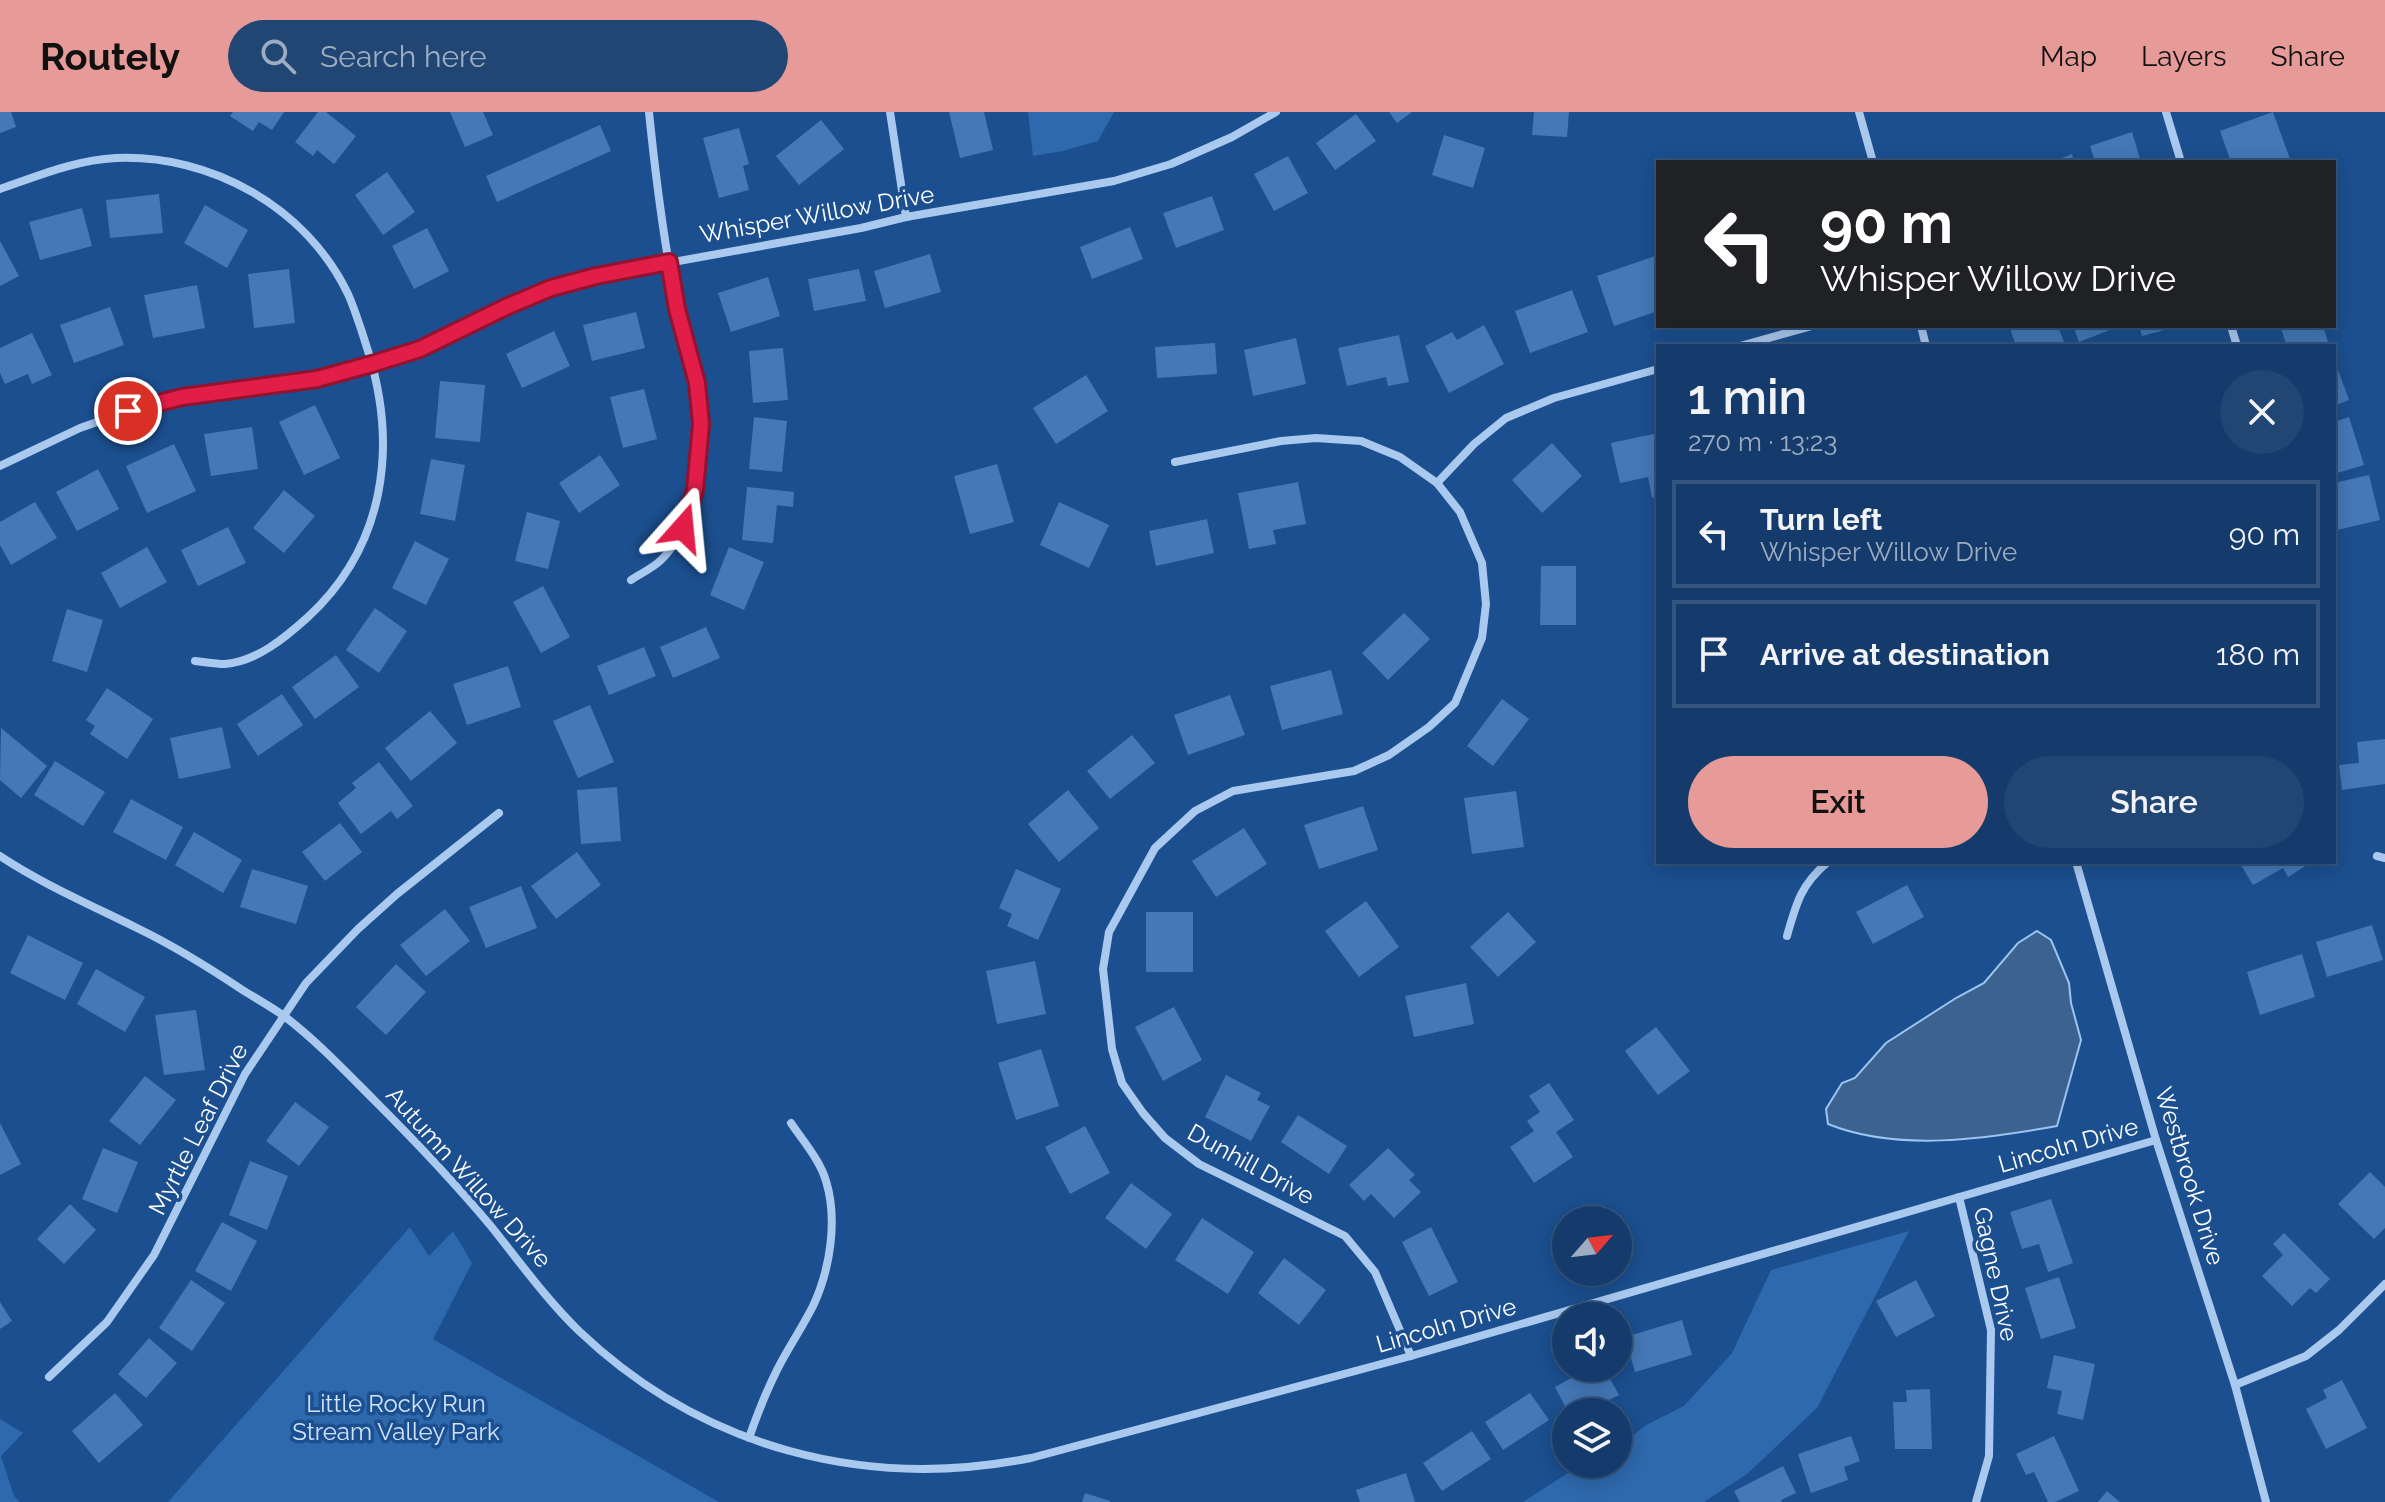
<!DOCTYPE html>
<html lang="en">
<head>
<meta charset="utf-8">
<style>
  body { margin:0; font-family:Raleway,sans-serif; background:#214673; color:#f1f3f6; height:100vh; display:flex; flex-direction:column; font-size:30px; white-space:nowrap }
  * { box-sizing:border-box; margin:0 }
  p { font-size:26px; color:#9dadc1 }
  .icon { flex:none; width:44px; height:44px; fill:none; stroke:currentColor; stroke-width:2; stroke-linecap:round; stroke-linejoin:round }
  .map { position:relative; flex:1; overflow:hidden }
  .details { position:absolute; left:1656px; top:232px; width:680px; height:520px; display:flex; flex-direction:column; background:#143b6b; border-radius:0px; box-shadow:0 4px 20px #0003,0 0 0 2px #33557e }
  .details>* { flex:none }
  .guide { position:absolute; left:1656px; top:48px; width:680px; height:168px; border-radius:0px; box-shadow:0 4px 20px #0003,0 0 0 2px #33557e; background:#202124; color:#fff; overflow:hidden }
  .needle { width:52px; rotate:62deg }
  .fabs { position:absolute; left:1552px; top:1094px; display:grid; gap:16px }
  .fabs a { display:grid; place-items:center; width:80px; height:80px; border-radius:50%; background:#143b6b; box-shadow:0 4px 20px #0003,0 0 0 2px #33557e; font-size:40px }
  .pin { position:absolute; display:grid; place-items:center; width:68px; height:68px; color:#fff; margin:-34px; border:4px solid #fff; border-radius:50%; box-shadow:0 2px 8px #0007 }
  .me { position:absolute; width:88px; margin:-44px; rotate:18deg; stroke-linejoin:round; filter:drop-shadow(0 0 6px #0008) }
  .turn { display:flex; align-items:center; gap:28px; height:168px; padding:0 32px; font-size:36px }
  .turn .icon { width:104px; height:104px; stroke-width:2.5 }
  .turn b { display:block; font-size:56px; line-height:68px }
  .round { display:grid; place-items:center; flex:none; width:84px; height:84px; border-radius:42px; background:#214673 }
  .headline { display:flex; align-items:center; justify-content:space-between; height:136px; padding:0 32px }
  h1 { font-size:48px; font-weight:600; line-height:60px }
  .cta { display:flex; gap:16px; margin-top:auto; padding:16px 32px }
  .cta a { flex:1; height:92px; border-radius:48px; background:#e69b98; color:#111; font-size:32px; font-weight:600; line-height:92px; text-align:center }
  .cta a+a { background:#214673; color:#f1f3f6 }
  ul { padding:0; list-style:none }
  li { display:flex; align-items:center; gap:24px; height:108px; margin:0 16px 12px; padding:0 16px; border:4px solid #33557e; border-radius:0px }
  li div { flex:1 }
  li b { display:block; font-size:30px }
  li em { font-style:normal }
  header { display:flex; align-items:center; gap:48px; box-sizing:border-box; height:112px; padding:0 40px; background:#e69b98; color:#111 }
  header strong { font-size:38px }
  nav { display:flex; gap:44px; margin-inline-start:auto; font-size:28px }
  .search { width:560px; height:72px; background:#214673; display:flex; align-items:center; gap:20px; box-sizing:border-box; padding:0 28px; border-radius:44px; color:#9dadc1; font-size:30px }
  .map>svg:first-child { display:block }
  .green { fill:#2e69ad }
  .water { fill:#3c6290; stroke:#9cc4f0; stroke-width:2 }
  .building { fill:#4478b7 }
  .lines { fill:none; stroke-linecap:round; stroke-linejoin:round }
  .street { stroke:#a9c9ee; stroke-width:8 }
  .route-casing { stroke:#92132f; stroke-width:20 }
  .route { stroke:#e11d48; stroke-width:14 }
  .labels { text-anchor:middle; dominant-baseline:central; stroke-width:7; stroke-linejoin:round; paint-order:stroke }
  .street-label { font-size:24px; fill:#fff; stroke:#1b4f8f }
  .park-label { font-size:24px; fill:#cfe3fa; stroke:#1b4f8f }
</style>
</head>
<body>
<header>
<strong>Routely</strong>
<div class="search"><svg class="icon" aria-label="search" viewBox="0 0 24 24"><circle cx="10" cy="10" r="6"/><path d="M15 15l6 6"/></svg>Search here</div>
<nav><a>Map</a><a>Layers</a><a>Share</a></nav>
</header>
<div class="map">
<svg width="2385" height="1390" viewBox="0 0 2385 1390">
  <rect width="100%" height="100%" fill="#1b4f8f"/>
  <g class="green">
    <path d="M1028,0H1114L1098,29L1063,39L1033,44Z"/>
    <path d="M410,1115L429,1144L453,1119L472,1151L433,1227L719,1390H168Z"/>
    <path d="M1909,1119L1817,1296L1747,1362L1704,1390H1523L1582,1352H1618V1335L1646,1313L1684,1294L1732,1241L1771,1158Z"/>
    <path d="M0,1307L23,1321L1,1344L14,1384L20,1390H0Z"/>
  </g>
  <path class="water" d="M2037,819L2051,828L2069,871L2071,891L2081,928L2057,1014C1985,1027 1897,1040 1828,1012L1826,997L1842,971L1855,966L1886,931L1956,886L1984,871L2018,831Z"/>
  <g class="building">
    <path d="M0,0H11L16,15L0,21Z"/>
    <path d="M233,0H284L272,18L259,10L253,19L230,4Z"/>
    <path d="M318,0H326L356,24L334,52L317,38L313,44L295,30Z"/>
    <path d="M450,0H483L493,23L465,35Z"/>
    <path d="M949,0H984L993,38L960,46Z"/>
    <path d="M1389,0H1412L1397,11Z"/>
    <path d="M1534,0H1569L1567,25L1532,23Z"/>
    <path d="M2273,0L2290,47L2282,50H2231L2220,19Z"/>
    <path d="M1356,2L1376,29L1335,58L1316,31Z"/>
    <path d="M821,8L844,37L799,73L776,44Z"/>
    <path d="M600,13L611,39L497,90L486,64Z"/>
    <path d="M739,16L749,52L743,54L749,78L719,86L703,26Z"/>
    <path d="M2132,20L2141,50H2095L2090,34Z"/>
    <path d="M1444,23L1485,36L1473,76L1432,63Z"/>
    <path d="M2072,42L2074,50H2051Z"/>
    <path d="M1288,44L1308,81L1274,99L1254,62Z"/>
    <path d="M387,60L415,100L383,123L355,83Z"/>
    <path d="M159,82L163,121L110,126L106,88Z"/>
    <path d="M1212,84L1224,118L1176,136L1163,101Z"/>
    <path d="M205,93L248,118L227,156L184,131Z"/>
    <path d="M82,96L92,134L40,148L29,110Z"/>
    <path d="M1130,115L1143,147L1092,167L1080,135Z"/>
    <path d="M427,116L449,159L414,177L392,134Z"/>
    <path d="M0,129L19,164L0,174Z"/>
    <path d="M930,142L941,180L885,196L874,159Z"/>
    <path d="M1658,143V199L1614,214L1597,164Z"/>
    <path d="M289,157L295,211L254,216L248,162Z"/>
    <path d="M859,157L866,189L814,199L808,167Z"/>
    <path d="M768,165L780,204L731,220L718,181Z"/>
    <path d="M197,173L205,216L153,226L144,183Z"/>
    <path d="M1572,178L1588,220L1530,241L1515,199Z"/>
    <path d="M110,195L124,233L74,251L60,213Z"/>
    <path d="M636,200L645,236L592,249L583,213Z"/>
    <path d="M1484,213L1504,252L1449,281L1425,234L1452,220L1457,228Z"/>
    <path d="M2009,214H2058L2064,230L2051,234H2016Z"/>
    <path d="M2073,214H2120L2079,230Z"/>
    <path d="M2139,214H2176V215L2142,224Z"/>
    <path d="M2280,214H2323L2328,230L2318,234H2287Z"/>
    <path d="M554,219L570,254L522,276L506,242Z"/>
    <path d="M32,221L52,263L32,272L28,262L5,272L0,261V236Z"/>
    <path d="M1399,223L1409,270L1388,274L1386,265L1347,274L1338,236Z"/>
    <path d="M1296,226L1306,272L1253,284L1244,238Z"/>
    <path d="M1215,231L1217,262L1157,266L1155,235Z"/>
    <path d="M783,236L788,288L753,291L749,239Z"/>
    <path d="M2334,247L2349,288L2334,294Z"/>
    <path d="M1086,263L1108,299L1056,332L1033,296Z"/>
    <path d="M440,269L485,273L480,330L435,326Z"/>
    <path d="M644,277L657,327L623,336L610,285Z"/>
    <path d="M315,293L340,346L304,363L279,310Z"/>
    <path d="M754,305L787,309L782,360L749,357Z"/>
    <path d="M2349,305L2364,353L2334,362V310Z"/>
    <path d="M252,315L258,357L211,364L204,322Z"/>
    <path d="M1658,321V384L1652,386L1648,365L1620,371L1611,331Z"/>
    <path d="M1552,331L1582,364L1542,401L1512,368Z"/>
    <path d="M174,332L196,379L147,401L126,354Z"/>
    <path d="M600,343L620,373L579,401L559,371Z"/>
    <path d="M431,347L465,353L455,409L420,402Z"/>
    <path d="M997,352L1014,410L970,422L954,364Z"/>
    <path d="M98,357L119,397L77,419L56,380Z"/>
    <path d="M2369,363L2380,408L2337,418L2334,406V371Z"/>
    <path d="M1298,370L1306,412L1273,418L1276,432L1249,437L1238,381Z"/>
    <path d="M747,375L794,380L793,395L777,393L773,431L742,428Z"/>
    <path d="M284,378L315,404L284,441L253,416Z"/>
    <path d="M35,390L57,426L11,453L0,433V410Z"/>
    <path d="M1059,390L1109,413L1089,456L1040,433Z"/>
    <path d="M527,400L560,409L548,457L515,449Z"/>
    <path d="M1207,407L1214,441L1156,454L1149,419Z"/>
    <path d="M228,415L246,451L198,474L181,438Z"/>
    <path d="M415,429L449,447L426,493L392,476Z"/>
    <path d="M147,435L167,470L120,496L101,461Z"/>
    <path d="M729,435L764,450L744,498L710,483Z"/>
    <path d="M1541,454H1576V513H1540Z"/>
    <path d="M543,474L570,525L541,541L513,490Z"/>
    <path d="M375,496L407,519L379,561L346,538Z"/>
    <path d="M67,497L103,508L87,560L52,549Z"/>
    <path d="M1404,501L1430,527L1388,568L1362,541Z"/>
    <path d="M706,515L720,546L673,566L660,535Z"/>
    <path d="M644,535L656,564L609,583L597,554Z"/>
    <path d="M336,543L359,575L315,607L292,575Z"/>
    <path d="M508,554L521,595L467,613L453,572Z"/>
    <path d="M1331,558L1343,602L1282,618L1270,574Z"/>
    <path d="M107,576L153,607L127,647L90,622L95,614L86,608Z"/>
    <path d="M282,582L303,613L258,644L237,612Z"/>
    <path d="M1230,583L1245,623L1188,643L1174,603Z"/>
    <path d="M1502,587L1529,607L1493,654L1467,634Z"/>
    <path d="M590,593L614,650L578,666L553,609Z"/>
    <path d="M430,599L457,631L411,669L385,636Z"/>
    <path d="M222,615L231,656L179,667L170,626Z"/>
    <path d="M1,616L47,654L21,686L0,668Z"/>
    <path d="M1132,623L1155,651L1110,687L1087,659Z"/>
    <path d="M2385,627V672L2342,678L2339,653L2359,651L2357,630Z"/>
    <path d="M55,649L105,680L83,714L34,683Z"/>
    <path d="M379,650L413,694L397,707L391,699L361,722L338,691L356,676L352,671Z"/>
    <path d="M617,675L621,729L581,732L577,678Z"/>
    <path d="M1068,678L1099,716L1059,750L1028,712Z"/>
    <path d="M1516,679L1524,735L1472,742L1464,686Z"/>
    <path d="M131,687L183,715L166,748L113,720Z"/>
    <path d="M1363,694L1378,738L1319,757L1304,713Z"/>
    <path d="M340,711L362,740L325,769L302,740Z"/>
    <path d="M1244,716L1267,752L1216,785L1192,749Z"/>
    <path d="M194,720L242,748L223,781L175,753Z"/>
    <path d="M577,740L601,773L556,807L531,774Z"/>
    <path d="M2239,750H2305L2307,753L2288,765L2283,756L2253,773Z"/>
    <path d="M252,757L308,774L296,812L240,795Z"/>
    <path d="M1016,757L1061,777L1038,828L1007,814L1012,802L999,796Z"/>
    <path d="M1907,773L1924,805L1873,832L1856,800Z"/>
    <path d="M521,774L537,816L486,836L469,795Z"/>
    <path d="M1366,789L1399,835L1359,865L1325,819Z"/>
    <path d="M445,797L470,829L426,864L400,833Z"/>
    <rect x="1146" y="800" width="47" height="60"/>
    <path d="M1508,800L1536,830L1498,865L1470,835Z"/>
    <path d="M2372,813L2383,848L2327,865L2316,830Z"/>
    <path d="M28,823L83,851L65,888L10,861Z"/>
    <path d="M2302,842L2315,885L2260,903L2247,860Z"/>
    <path d="M1035,849L1046,902L997,912L986,859Z"/>
    <path d="M396,852L426,880L386,923L356,895Z"/>
    <path d="M96,857L145,885L125,920L77,892Z"/>
    <path d="M1466,871L1474,912L1414,925L1405,884Z"/>
    <path d="M1174,895L1202,948L1163,969L1135,915Z"/>
    <path d="M196,898L205,958L164,963L155,903Z"/>
    <path d="M1656,915L1690,959L1658,983L1625,939Z"/>
    <path d="M1041,937L1059,994L1016,1008L998,951Z"/>
    <path d="M1226,963L1261,981L1257,988L1270,994L1251,1029L1205,1005Z"/>
    <path d="M145,964L176,988L140,1033L109,1009Z"/>
    <path d="M1549,971L1574,1008L1556,1020L1573,1045L1534,1071L1510,1035L1534,1019L1527,1009L1540,1000L1529,984Z"/>
    <path d="M295,990L329,1015L299,1054L266,1029Z"/>
    <path d="M1298,1003L1347,1034L1329,1062L1281,1030Z"/>
    <path d="M0,1011L21,1052L0,1063Z"/>
    <path d="M1085,1014L1110,1061L1070,1082L1045,1035Z"/>
    <path d="M103,1036L138,1050L117,1101L82,1087Z"/>
    <path d="M1388,1036L1415,1063L1409,1068L1421,1080L1394,1106L1371,1082L1364,1089L1349,1073Z"/>
    <path d="M250,1049L288,1064L267,1118L229,1103Z"/>
    <path d="M2370,1060L2385,1075V1116L2374,1127L2338,1092Z"/>
    <path d="M1131,1071L1172,1102L1146,1137L1105,1106Z"/>
    <path d="M2051,1087L2073,1151L2048,1160L2039,1132L2022,1137L2010,1100Z"/>
    <path d="M70,1092L96,1118L64,1152L37,1127Z"/>
    <path d="M1202,1106L1254,1140L1228,1182L1175,1148Z"/>
    <path d="M222,1110L257,1129L231,1179L195,1159Z"/>
    <path d="M1431,1115L1458,1170L1429,1184L1402,1130Z"/>
    <path d="M2284,1121L2330,1167L2316,1181L2310,1176L2292,1194L2262,1164L2283,1143L2273,1132Z"/>
    <path d="M1284,1146L1326,1178L1299,1213L1258,1181Z"/>
    <path d="M2059,1165L2076,1216L2041,1227L2025,1176Z"/>
    <path d="M191,1168L225,1191L192,1239L159,1216Z"/>
    <path d="M1916,1168L1935,1204L1896,1225L1876,1189Z"/>
    <path d="M0,1190L12,1209L0,1217Z"/>
    <path d="M1682,1208L1692,1243L1635,1260L1625,1225Z"/>
    <path d="M149,1226L177,1251L146,1286L118,1262Z"/>
    <path d="M2054,1243L2095,1252L2083,1308L2057,1302L2062,1279L2047,1276Z"/>
    <path d="M1589,1256H1604L1619,1283L1586,1300H1568L1555,1275Z"/>
    <path d="M2342,1268L2367,1316L2326,1337L2306,1297L2327,1286L2323,1278Z"/>
    <path d="M1930,1277L1932,1337H1895L1893,1290H1907L1906,1278Z"/>
    <path d="M115,1281L143,1313L99,1351L72,1319Z"/>
    <path d="M1530,1281L1549,1308L1503,1338L1485,1310Z"/>
    <path d="M1472,1319L1491,1347L1442,1379L1423,1351Z"/>
    <path d="M1851,1324L1860,1349L1844,1355L1848,1368L1811,1381L1798,1342Z"/>
    <path d="M2054,1324L2079,1379L2055,1390H2048L2034,1360L2026,1363L2016,1342Z"/>
    <path d="M1783,1354L1796,1381L1781,1388L1782,1390H1740L1734,1379Z"/>
    <path d="M1406,1361L1415,1390H1360L1356,1378Z"/>
    <path d="M2107,1379L2120,1390H2098Z"/>
    <path d="M1085,1381L1110,1389V1390H1082Z"/>
  </g>
  <g class="lines">
    <g class="street">
      <path d="M890,0L906,105"/>
      <path d="M1859,0L1873,50"/>
      <path d="M2166,0L2181,50"/>
      <path d="M0,77C38,64 75,48 116,46C211,42 306,95 348,182C356,200 362,220 368,239C398,335 385,434 308,505C286,525 256,550 225,552C215,552 205,550 195,549"/>
      <path d="M1921,214L1926,234"/>
      <path d="M2231,214L2237,234"/>
      <path d="M1740,234L1812,214"/>
      <path d="M1175,350L1281,329L1316,326L1361,329L1400,345L1437,371L1460,400L1482,451L1486,492L1482,526L1455,591L1429,615L1389,643L1354,659L1233,679L1195,699L1155,736L1109,820L1103,857L1112,937L1122,971L1143,1001L1165,1026L1199,1052L1345,1124L1375,1160L1411,1244"/>
      <path d="M0,354L80,316L128,299L182,285L214,279L317,267L400,244L420,237L508,194L551,176L596,164L861,116L906,105L1114,69L1171,52L1232,25L1276,0"/>
      <path d="M1437,371L1474,332L1506,306L1554,286L1658,257"/>
      <path d="M631,468C640,462 653,456 661,448C701,409 707,321 697,269C691,237 679,206 673,175C662,116 655,59 649,0"/>
      <path d="M0,744C44,773 91,793 139,817C174,834 208,855 241,877C255,886 270,894 284,904C317,929 346,960 375,989C415,1029 454,1070 490,1113C519,1149 546,1187 579,1219C702,1336 865,1379 1031,1346L1411,1244L2156,1028"/>
      <path d="M2377,744L2385,746"/>
      <path d="M2076,750L2156,1028L2235,1273L2266,1390"/>
      <path d="M1787,824C1796,792 1801,772 1828,750"/>
      <path d="M1959,1085L1991,1218L1989,1344L1976,1390"/>
      <path d="M49,1265L107,1210L154,1143L245,962L306,871L358,817L397,782L499,701"/>
      <path d="M2235,1273L2306,1244L2339,1218L2385,1172"/>
      <path d="M749,1326C757,1303 766,1280 777,1258C788,1236 802,1216 813,1194C830,1158 838,1108 826,1069C820,1048 803,1029 791,1011"/>
    </g>
  </g>
  <g class="lines">
    <defs>
      <path id="route" d="M128,299L182,285L317,267L372,252L420,237L508,194L551,176L596,164L669,150L677,197L697,271L701,312L695,378L683,416"/>
    </defs>
    <use href="#route" class="route-casing"/>
    <use href="#route" class="route"/>
  </g>
  <g class="labels">
    <g class="street-label">
      <text transform="translate(817 102) rotate(-10)">Whisper Willow Drive</text>
      <text transform="translate(198 1017) rotate(-63)">Myrtle Leaf Drive</text>
      <text transform="translate(2068 1033) rotate(-16)">Lincoln Drive</text>
      <text transform="translate(1251 1052) rotate(29)">Dunhill Drive</text>
      <text transform="translate(2190 1064) rotate(73)">Westbrook Drive</text>
      <text transform="translate(469 1065) rotate(48)">Autumn Willow Drive</text>
      <text transform="translate(1996 1162) rotate(78)">Gagne Drive</text>
      <text transform="translate(1446 1213) rotate(-16)">Lincoln Drive</text>
    </g>
    <g class="park-label">
      <text x="396" y="1291">Little Rocky Run<tspan x="396" dy="28">Stream Valley Park</tspan></text>
    </g>
  </g>
</svg>
<div class="fabs">
<a><svg class="needle" viewBox="-14 -14 28 28"><path d="M0-13l5 13h-10z" fill="#e53935"/><path d="M0 13l5-13h-10z" fill="#9dadc1"/></svg></a>
<a><svg class="icon" aria-label="sound" viewBox="0 0 24 24"><path d="M4 9h4l5-4v14l-5-4H4zM17 9q2 3 0 6"/></svg></a>
<a><svg class="icon" aria-label="layers" viewBox="0 0 24 24"><path d="M12 4l9 5-9 5-9-5zM3 14l9 5 9-5"/></svg></a>
</div>
<div class="pin" style="left:128px;top:299px;background:#d93025"><svg class="icon" aria-label="arrive" viewBox="0 0 24 24"><path d="M6 21V4h12l-3 4 3 4H6"/></svg></div>
<svg class="me" style="left:683px;top:416px" viewBox="-20 -20 40 40"><path d="M0-17L14 15 0 8-14 15z" fill="#e11d48" stroke="#fff" stroke-width="4"/></svg>
<div class="guide">
<div class="turn"><svg class="icon" aria-label="left" viewBox="0 0 24 24"><path d="M17 20v-9H6M10 6l-5 5 5 5"/></svg><div><b>90 m</b>Whisper Willow Drive</div></div>
</div>
<section class="details">
<div class="headline"><div><h1>1 min</h1><p>270 m · 13:23</p></div><a class="round"><svg class="icon" aria-label="close" viewBox="0 0 24 24"><path d="M6 6l12 12M18 6L6 18"/></svg></a></div>
<ul>
<li><svg class="icon" aria-label="left" viewBox="0 0 24 24"><path d="M17 20v-9H6M10 6l-5 5 5 5"/></svg><div><b>Turn left</b><p>Whisper Willow Drive</p></div><em>90 m</em></li>
<li><svg class="icon" aria-label="arrive" viewBox="0 0 24 24"><path d="M6 21V4h12l-3 4 3 4H6"/></svg><div><b>Arrive at destination</b></div><em>180 m</em></li>
</ul>
<div class="cta"><a>Exit</a><a>Share</a></div>
</section>
</div>
</body>
</html>
